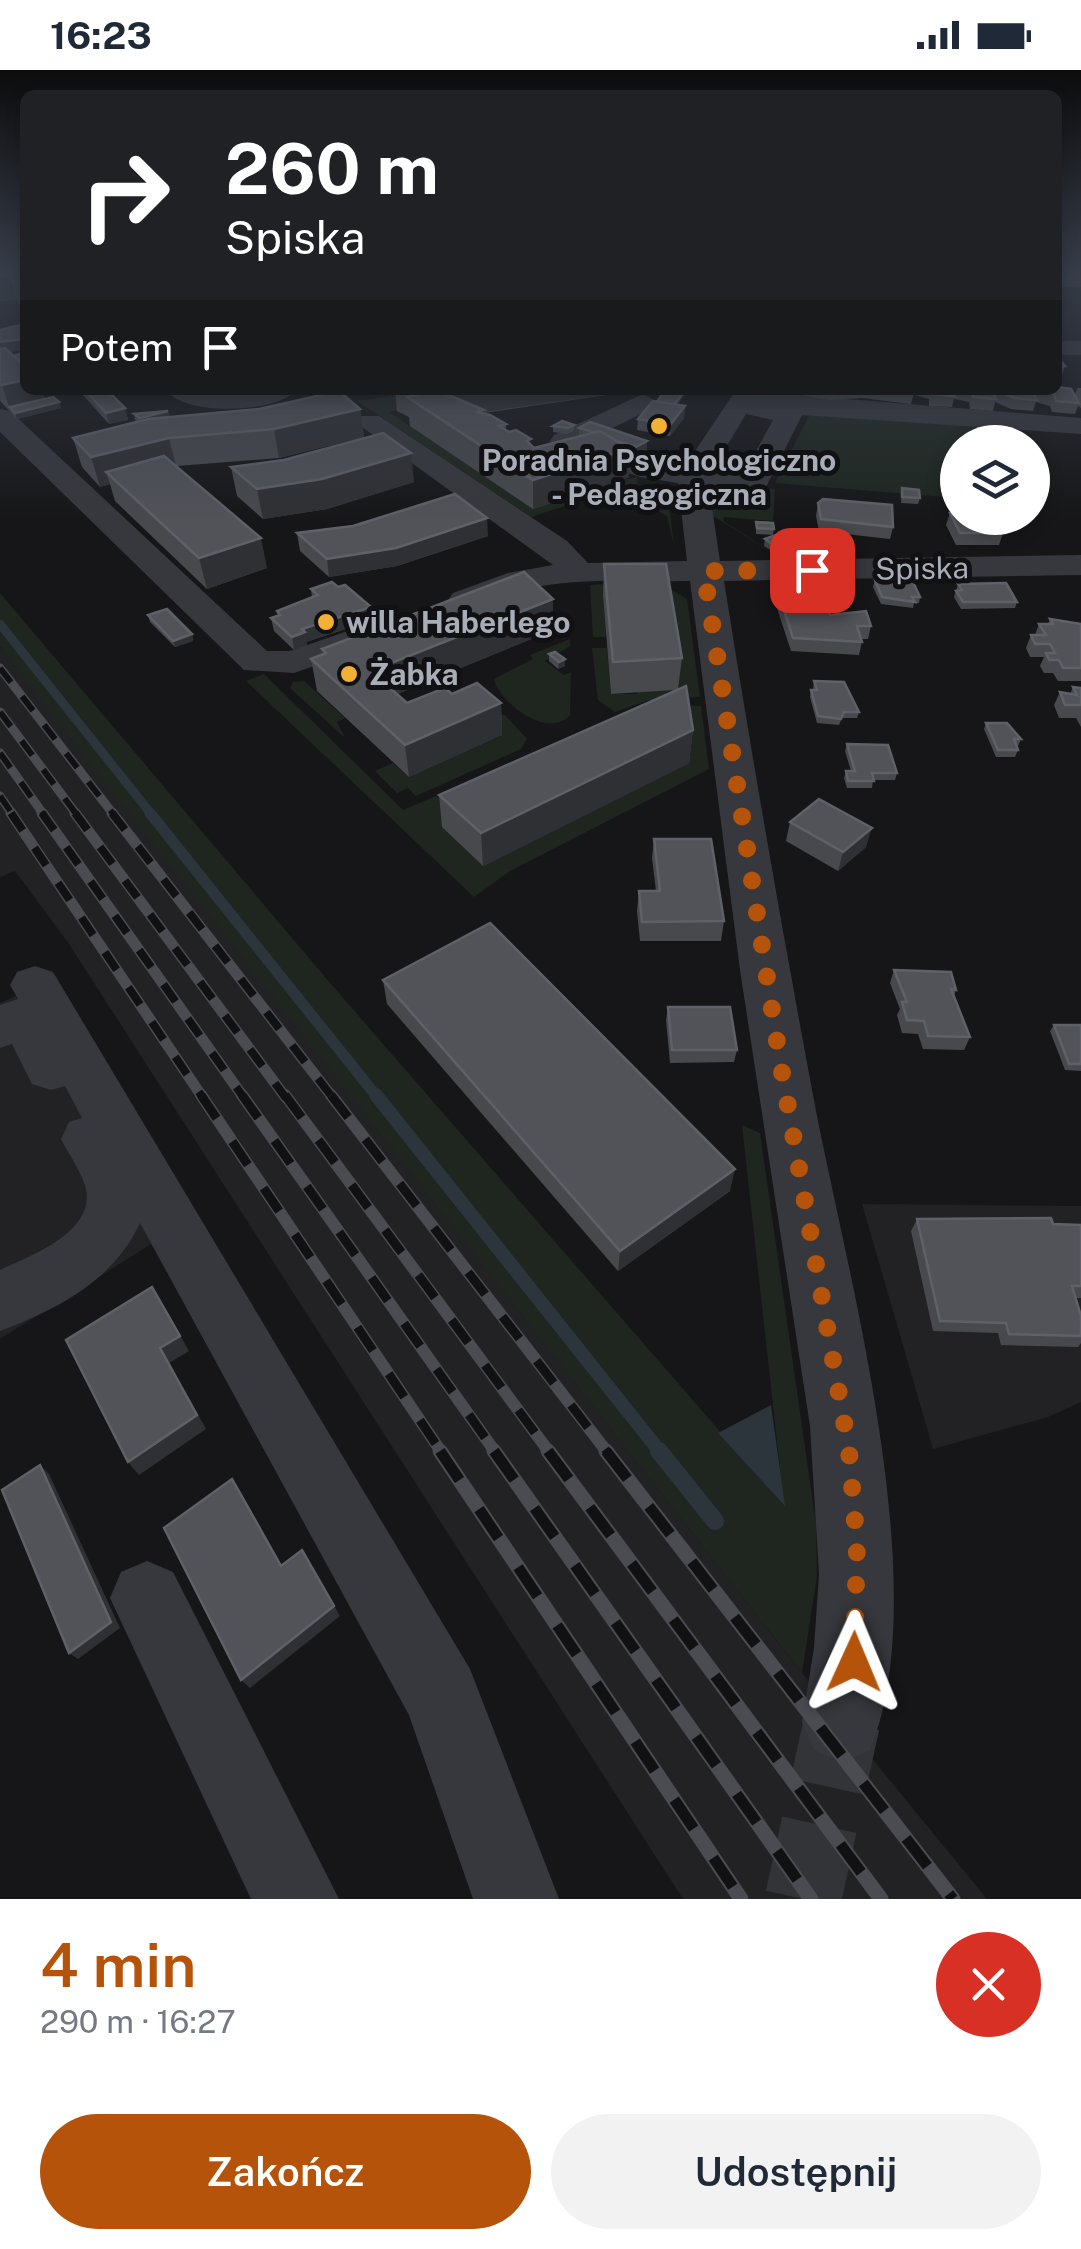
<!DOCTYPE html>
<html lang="pl">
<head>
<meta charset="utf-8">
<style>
  body { margin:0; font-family:"Public Sans",sans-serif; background:#f2f2f3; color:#1f2937; height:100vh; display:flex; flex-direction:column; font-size:38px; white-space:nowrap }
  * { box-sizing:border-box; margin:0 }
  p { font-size:32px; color:#747a83 }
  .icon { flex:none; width:55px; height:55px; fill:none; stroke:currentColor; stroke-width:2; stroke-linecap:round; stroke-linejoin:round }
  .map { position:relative; height:1829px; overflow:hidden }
  .side { display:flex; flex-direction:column; background:#fff; flex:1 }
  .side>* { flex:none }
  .banner { position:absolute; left:20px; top:20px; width:1042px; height:305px; border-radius:15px; box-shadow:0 5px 15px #0003; background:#202124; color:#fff; overflow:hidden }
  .controls { position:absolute; left:940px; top:355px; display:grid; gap:20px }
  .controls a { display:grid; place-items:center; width:110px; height:110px; border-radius:50%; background:#fff; box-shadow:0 5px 15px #0003; font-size:50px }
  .pin { position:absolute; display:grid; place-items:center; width:85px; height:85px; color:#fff; margin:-42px; border-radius:20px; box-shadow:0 5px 15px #0006 }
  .me { position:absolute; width:110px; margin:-55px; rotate:1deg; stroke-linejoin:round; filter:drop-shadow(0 0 8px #0008) }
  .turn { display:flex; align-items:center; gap:35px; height:210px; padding:0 40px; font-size:45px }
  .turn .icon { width:130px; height:130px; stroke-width:2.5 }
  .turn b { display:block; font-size:70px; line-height:85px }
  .then { display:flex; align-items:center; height:95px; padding:0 40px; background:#0003; gap:20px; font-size:38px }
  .round { display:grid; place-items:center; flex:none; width:105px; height:105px; border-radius:52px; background:#f2f2f3 }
  .headline { display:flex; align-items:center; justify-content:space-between; height:170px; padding:0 40px }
  h1 { font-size:60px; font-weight:600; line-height:75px; color:#b45309 }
  .primary-button { display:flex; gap:20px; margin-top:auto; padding:20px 40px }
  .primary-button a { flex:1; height:115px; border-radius:60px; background:#b45309; color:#fff; font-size:40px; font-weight:600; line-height:115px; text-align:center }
  .primary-button a+a { background:#f2f2f3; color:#1f2937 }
  .status { display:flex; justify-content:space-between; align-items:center; height:70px; padding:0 50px; background:#fff; direction:ltr }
  .status svg { height:28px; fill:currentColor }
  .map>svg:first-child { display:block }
  .built { fill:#222225 }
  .green { fill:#1e261f }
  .water { fill:#2c353c }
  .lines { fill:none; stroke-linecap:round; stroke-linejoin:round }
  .stream-far3 { stroke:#2c353c; stroke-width:9 }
  .stream-far2 { stroke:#2c353c; stroke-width:11 }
  .stream-far1 { stroke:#2c353c; stroke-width:14 }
  .stream { stroke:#2c353c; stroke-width:18 }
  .minor-tunnel { stroke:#333438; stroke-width:76; stroke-dasharray:76 39; stroke-linecap:butt }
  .minor { fill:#37383d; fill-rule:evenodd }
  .rail-far3-casing { stroke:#4a4c52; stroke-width:9 }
  .rail-far2-casing { stroke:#4a4c52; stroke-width:11 }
  .rail-far1-casing { stroke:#4a4c52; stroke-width:12 }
  .rail-casing { stroke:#4a4c52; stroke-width:15 }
  .rail-far3 { stroke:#111113; stroke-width:6; stroke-dasharray:18; stroke-linecap:butt }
  .rail-far2 { stroke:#111113; stroke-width:8; stroke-dasharray:21; stroke-linecap:butt }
  .rail-far1 { stroke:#111113; stroke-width:9; stroke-dasharray:28; stroke-linecap:butt }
  .rail { stroke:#111113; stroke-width:11; stroke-dasharray:35; stroke-linecap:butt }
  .wall { fill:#47494d }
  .shaded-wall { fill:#2f3033 }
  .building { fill:#525359; stroke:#5f6168; stroke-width:2.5 }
  .route { stroke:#b45309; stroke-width:18; stroke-dasharray:0 32.4 }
  .poi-dot { fill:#f2b134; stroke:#111113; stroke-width:4 }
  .labels { text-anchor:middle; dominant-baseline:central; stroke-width:10; stroke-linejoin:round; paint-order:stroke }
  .far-poi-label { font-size:30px; font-weight:bold; fill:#a8adb8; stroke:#111113; text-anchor:start }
  .far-street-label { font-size:30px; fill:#a8adb8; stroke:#111113 }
</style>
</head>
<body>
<div class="status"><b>16:23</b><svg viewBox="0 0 49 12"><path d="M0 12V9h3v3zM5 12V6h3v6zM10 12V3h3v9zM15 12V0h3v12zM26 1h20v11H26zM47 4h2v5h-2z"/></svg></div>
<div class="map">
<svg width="1081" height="1829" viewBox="0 0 1081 1829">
  <rect width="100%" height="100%" fill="#161618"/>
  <g class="built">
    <path d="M0,576L802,1603L987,1829H683L69,874L15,801L0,807Z"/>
    <path d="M22,923L156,1171L0,1269V933Z"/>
    <path d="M862,1134L1081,1136V1332L1048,1347L933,1379Z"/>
  </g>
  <g class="green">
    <path d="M436,320H529L389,342L410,356L628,409L637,407L638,413L624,420L645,432L667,419L674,476L667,446L624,423L576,432L531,447L357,331Z"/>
    <path d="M812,340L1020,356L1023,372H958L957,428L775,413Z"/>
    <path d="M710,410L775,419L773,451L724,447L723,451L789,493L713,446L712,439H725V430L712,429Z"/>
    <path d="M657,511L687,529L700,627L650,630L615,642L598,630L592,578H607L611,624H637V620L603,525L606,567H593L590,515Z"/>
    <path d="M0,523L337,921L784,1435L742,1055L760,1063L816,1454L817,1506L802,1603L19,602L0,576Z"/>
    <path d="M570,569V576L545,591L564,605L571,602L570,645C549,670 499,633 494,609L533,589L530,585Z"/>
    <path d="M264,604L403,740L462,715L443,757L483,796L689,693L682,649L654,635L701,636L709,699L510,801L474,827L246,611Z"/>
    <path d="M304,611L345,648L337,652L345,668L290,618L293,612Z"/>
    <path d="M498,644L505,645L527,669L521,679L416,726L408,718L397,723L375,701L393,693L409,707L501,666Z"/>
  </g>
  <path class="water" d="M771,1335L785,1436L718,1363Z"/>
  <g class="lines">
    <path class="stream-far3" d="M0,554L152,745"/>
    <path class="stream-far2" d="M150,743L378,1028"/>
    <path class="stream-far1" d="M376,1025L661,1383"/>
    <path class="stream" d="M659,1381L715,1451"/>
    <path class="minor-tunnel" d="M803,1829L842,1652"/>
    <g class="minor">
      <path d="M1058,198H1081V209L1058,207Z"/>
      <rect x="1058" y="271" width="23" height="14"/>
      <path d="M166,320H297C276,343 186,347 166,320Z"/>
      <path d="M736,320L1081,348V364L802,345L765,419L709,417L720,491L1081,485V505L724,511C751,682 781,854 813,1025C845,1197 937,1517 870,1680L842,1692L814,1680L802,1652L814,1578L819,1504L810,1356L740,900L690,511C637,512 578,507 527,519C502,525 479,544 453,537L448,530L453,523L508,503L553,495L355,352L359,346H379L567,471L588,493L687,491L678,413L640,407L554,378L550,371L554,365L643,324L657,332L653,338L588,370L655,393L685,396ZM746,344L773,350L744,403L713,399Z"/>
      <path d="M0,339L10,341L267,581H290L385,548L398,551L403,559L398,567L294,603L244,600L0,362Z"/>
      <path d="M35,896L53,902L470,1599L559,1829H473L409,1645L140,1153C113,1211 58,1239 0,1261V1200C31,1186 95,1162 86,1119C82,1102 69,1085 61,1069L69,1052L82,1048L65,1016L51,1020L32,1014L12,974L0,978V935L18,929L10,915L17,902Z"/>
      <path d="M147,1491L173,1502L339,1829H251L110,1528L121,1502Z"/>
    </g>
    <defs>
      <g id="rail-far3">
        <path d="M0,598L114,745"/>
        <path d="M0,642L77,745"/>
        <path d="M0,683L44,745"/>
        <path d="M0,726L13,745"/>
      </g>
      <g id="rail-far2">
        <path d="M11,743L203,1028"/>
        <path d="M42,743L244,1028"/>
        <path d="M75,743L286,1028"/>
        <path d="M112,743L333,1028"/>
      </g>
      <g id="rail-far1">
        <path d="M201,1025L442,1383"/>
        <path d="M242,1025L496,1383"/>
        <path d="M285,1025L550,1383"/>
        <path d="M331,1025L608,1383"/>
      </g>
      <g id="rail">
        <path d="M440,1381L741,1829"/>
        <path d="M494,1381L811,1829"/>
        <path d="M548,1381L881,1829"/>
        <path d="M606,1381L953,1829"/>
      </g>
    </defs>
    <use href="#rail-far3" class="rail-far3-casing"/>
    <use href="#rail-far2" class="rail-far2-casing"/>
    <use href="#rail-far1" class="rail-far1-casing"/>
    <use href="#rail" class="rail-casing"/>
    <use href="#rail-far3" class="rail-far3"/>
    <use href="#rail-far2" class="rail-far2"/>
    <use href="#rail-far1" class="rail-far1"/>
    <use href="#rail" class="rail"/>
  </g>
  <g class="wall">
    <path d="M0,198H25L24,242L17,230Z"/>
    <path d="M1081,205V217H1061L1059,211L1060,206Z"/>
    <path d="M0,260L25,320H42L45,329L59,332L61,338L17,349L0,331Z"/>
    <path d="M1058,288L1065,296L1061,308H1058Z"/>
    <path d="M1077,318H1081V338L1078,336L1075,344L1052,342L1050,336L1036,332L1033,341L1011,339L995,332L993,341L970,339L969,332L954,329L952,337L929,336V329L915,325L914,323L911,334L862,328L829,330L785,322V320H952L953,322V320H992L994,324L995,320H1032L1033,322L1034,320H1058L1075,325Z"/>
    <path d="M81,320H122V321L111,324L125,338L128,350L109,354L83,325Z"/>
    <path d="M395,320H640L484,343L506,354V361L534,378L579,366V358L647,371L646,383L636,389L630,387L629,407L533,439L410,356L409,347L397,341Z"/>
    <path d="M678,335L685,336L684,348L670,366L637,360L638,349Z"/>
    <path d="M360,339L364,367L279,388L177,396L267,498L207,519L115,431L110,414L100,417L82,397L73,368L138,352L135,350L134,344L168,341L170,347L165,348Z"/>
    <path d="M574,355V360L568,364L553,362V356Z"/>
    <path d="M231,397L414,412L327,439L263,449L237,426Z"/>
    <path d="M902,418L920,428L918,434L901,433Z"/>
    <path d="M818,433L893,457L890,469L819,461L816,446Z"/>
    <path d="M950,443L1003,463L999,475H956L946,455Z"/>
    <path d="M756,452L774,459L773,465L756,464Z"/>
    <path d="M353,456L488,466L397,496L329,507L300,481L297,463Z"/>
    <path d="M765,469L790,471L789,478L775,483L764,476Z"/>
    <path d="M604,494L682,588L678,619L693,660L689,693L483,796L442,757L439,725L675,620L611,624L603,525Z"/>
    <path d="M875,510L920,527L919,533H914L913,538L881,534L873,517Z"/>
    <path d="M958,514L1017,532L1015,538L961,539L954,527Z"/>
    <path d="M776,516L830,545L871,556L868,569H862V572L859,585L791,581L774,529Z"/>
    <path d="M338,517L371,537L373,550L306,572L307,575L294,580L274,561L271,548L278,546L277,541L312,528L311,519Z"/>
    <path d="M148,545L192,564L193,571L175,577L150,552Z"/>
    <path d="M1050,549L1081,554V611H1058L1053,603H1044L1040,596L1044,587H1030L1026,578L1031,565H1035L1039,554H1048Z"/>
    <path d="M553,560L397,624L407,633L452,624L501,633L502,665L409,707L317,621L311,589L323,584L322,579Z"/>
    <path d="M549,584L565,589V596L558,599L549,591Z"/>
    <path d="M814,611L859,642L857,648H842L839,655L817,653L810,627L811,620H813Z"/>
    <path d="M1073,617L1081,618V657L1076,648H1059L1054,635L1060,622L1070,624Z"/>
    <path d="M986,653L1021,669L1018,676H1016L1018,680L1015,687H996L984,659Z"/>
    <path d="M847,674L897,703L895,710H873L872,718H847L844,708L846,701H851L845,681Z"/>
    <path d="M790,752L866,777L838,801L786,771Z"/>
    <path d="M654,769L724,851L721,871H640L637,841L639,821H656L652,788Z"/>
    <path d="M894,900L956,920L954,926L970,967L964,980L923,979L918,964L902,963L897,945L900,939L890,913Z"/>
    <path d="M383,910L730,1121L618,1201L387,934Z"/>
    <path d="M668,937L737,980L734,992L670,993L666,950Z"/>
    <path d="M1054,955H1081V1001L1065,1000L1050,961Z"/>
    <path d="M917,1149L1081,1155V1228H1075L1081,1246V1273L1078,1277L1001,1275L998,1263L933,1261L911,1161Z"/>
  </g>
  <g class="shaded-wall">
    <path d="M9,205L17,230L0,231V206Z"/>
    <path d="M25,215V242H24L16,217Z"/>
    <path d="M25,269V280L0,283V272Z"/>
    <path d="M25,310V320H42L47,334L10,337L11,343L2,315Z"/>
    <path d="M103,320H122V321L105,326Z"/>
    <path d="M460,320H640L484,342L485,368L446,324Z"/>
    <path d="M685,320H688L674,340L675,334Z"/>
    <path d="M59,332L61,338L17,349L15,343Z"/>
    <path d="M685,336L684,348L670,366L671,354Z"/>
    <path d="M125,338L128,350L109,354L106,343Z"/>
    <path d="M360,339L364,367L279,388L274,359Z"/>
    <path d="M168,341L170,347L141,354L140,348Z"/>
    <path d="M169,368L176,396L106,402L110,414L100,417L91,387Z"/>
    <path d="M647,371L646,383L636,389V377Z"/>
    <path d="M630,378L629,407L533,439V410Z"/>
    <path d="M411,383L414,412L327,439L263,449L257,419Z"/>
    <path d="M487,448L488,466L397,496L329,507L327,489Z"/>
    <path d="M261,468L267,498L207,519L199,488Z"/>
    <path d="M790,471L789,478L775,483L776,477Z"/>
    <path d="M553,529V560L375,633L371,601Z"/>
    <path d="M371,537L373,550L306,572L307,575L294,580L292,567L302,559Z"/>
    <path d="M192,564L193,571L175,577L173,571Z"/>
    <path d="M565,589V596L558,599L559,592Z"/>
    <path d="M501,633L502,665L409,707L405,675Z"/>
    <path d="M693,660L689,693L483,796L481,763Z"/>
    <path d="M872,758L866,777L838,801L843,782Z"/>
    <path d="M735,1099L730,1121L618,1201L620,1181Z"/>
    <path d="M152,1217L189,1281L169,1293L206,1359L139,1405L128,1392L160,1278Z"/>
    <path d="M40,1395L49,1404L120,1558L78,1589L69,1583Z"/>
    <path d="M232,1409L241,1422L288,1507L281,1496Z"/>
    <path d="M302,1480L340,1546L250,1618L241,1610Z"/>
  </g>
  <g class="building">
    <path d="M0,198H25V215L16,217L9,205L0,206Z"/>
    <path d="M1081,205V212H1063L1060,206Z"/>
    <path d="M24,254L25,269L0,272V260Z"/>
    <path d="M5,278L25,296V310L2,315L0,313V279Z"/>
    <path d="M25,282V293L23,294L14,286Z"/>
    <path d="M1058,288L1065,296L1058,297Z"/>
    <path d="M1058,317L1071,319L1079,333L1056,331L1054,324L1039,320H1058Z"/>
    <path d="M85,320H107L125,338L106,343Z"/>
    <path d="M408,320H460L446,324L484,340L476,342L490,345L506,354L499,356L509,362L516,360L531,369L527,371L534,378L600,361L630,378L533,410L407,327L417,325Z"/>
    <path d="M665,320H685L675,334L657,332Z"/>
    <path d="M892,320H914V323Z"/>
    <path d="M932,320H952L955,326L932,324Z"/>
    <path d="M968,320H992L996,329L973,327L972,321Z"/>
    <path d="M997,320H1032L1037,330L1014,328Z"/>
    <path d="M339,321L360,339L274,359L169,368L91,387L73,368L148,349L259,339Z"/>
    <path d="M53,327L59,332L15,343L10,337Z"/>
    <path d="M653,331L685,336L671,354L638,349Z"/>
    <path d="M168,341L140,348L134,344Z"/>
    <path d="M562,351L574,355L568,358L553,356Z"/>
    <path d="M590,352L647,371L636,377L617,371L600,361L593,362L579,358Z"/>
    <path d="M383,363L411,383L322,409L257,419L231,397L284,390Z"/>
    <path d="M164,386L261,468L199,488L106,402Z"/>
    <path d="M902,418L919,420L920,428L902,427Z"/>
    <path d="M455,424L487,448L396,478L327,489L297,463L353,456Z"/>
    <path d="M823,429L892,435L893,457L821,449L818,433Z"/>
    <path d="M950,443H958V448H994L1003,463H960Z"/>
    <path d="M756,452L773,453L774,459L757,458Z"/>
    <path d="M779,464L790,471L776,477L765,469Z"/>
    <path d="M604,494H666L682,588L613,592Z"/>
    <path d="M524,502L553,529L371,601L407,633L445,618L452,624L477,613L501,633L405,675L311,589L326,583L322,579Z"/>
    <path d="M875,510H912L920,527H912L915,532L882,527Z"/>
    <path d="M332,512L338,517L345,515L371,537L302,559L305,562L292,567L271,548L280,545L277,541L318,525L311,519Z"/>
    <path d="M1006,513L1017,532H963L956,521L962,520L958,514Z"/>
    <path d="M776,516H821L830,545L866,541L871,556H857L862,572L793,568Z"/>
    <path d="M167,539L192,564L173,571L148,545Z"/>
    <path d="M1050,549L1081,554V598H1063L1059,590H1049L1046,583H1055L1050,574H1035L1031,565H1046L1039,554H1053Z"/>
    <path d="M555,582L565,589L559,592L549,584Z"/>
    <path d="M814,611L844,612L859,642H844L841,649L818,646L811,620H817Z"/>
    <path d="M686,616L693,660L481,763L439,725Z"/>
    <path d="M1073,617L1081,618V635H1065L1060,622L1077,625Z"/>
    <path d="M986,653H1007L1021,669H1014L1018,680H998Z"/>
    <path d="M847,674L888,675L897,703H872L874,711H848L846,701H855Z"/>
    <path d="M819,729L872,758L843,782L790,752Z"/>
    <path d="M654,769H711L724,851L642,852L639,821H660Z"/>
    <path d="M490,853L735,1099L620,1181L383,910Z"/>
    <path d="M894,900L951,902L956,920L951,919L970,967L928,966L924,951L907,950L902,932H907Z"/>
    <path d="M668,937H730L737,980H672Z"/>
    <path d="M1054,955H1081V994H1069Z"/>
    <path d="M1051,1148L1053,1154L1081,1155V1216H1072L1081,1246V1266L1009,1264L1006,1253L940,1251L917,1149Z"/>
    <path d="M152,1217L180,1266L160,1278L197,1345L128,1392L66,1270Z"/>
    <path d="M40,1395L111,1552L69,1583L2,1420Z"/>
    <path d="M232,1409L281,1496L302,1480L334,1536L241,1610L164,1458Z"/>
  </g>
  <linearGradient id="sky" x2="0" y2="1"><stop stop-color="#0c0c0d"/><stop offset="0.44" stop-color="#363c48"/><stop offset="1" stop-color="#363c48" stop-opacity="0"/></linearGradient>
  <rect width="1081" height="454" fill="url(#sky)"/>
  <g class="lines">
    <path class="route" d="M812,500L704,501L780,991L849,1380L857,1476L854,1592"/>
  </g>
  <g class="poi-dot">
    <circle cx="659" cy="356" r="10"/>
    <circle cx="326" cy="552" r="10"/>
    <circle cx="349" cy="604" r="10"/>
  </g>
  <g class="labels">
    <g class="far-poi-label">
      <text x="659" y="390" text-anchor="middle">Poradnia Psychologiczno<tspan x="659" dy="34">- Pedagogiczna</tspan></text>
      <text x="346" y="552">willa Haberlego</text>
      <text x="369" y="604">Żabka</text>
    </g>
    <g class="far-street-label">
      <text transform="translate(922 498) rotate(-1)">Spiska</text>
    </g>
  </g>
</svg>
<div class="controls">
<a><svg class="icon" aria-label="layers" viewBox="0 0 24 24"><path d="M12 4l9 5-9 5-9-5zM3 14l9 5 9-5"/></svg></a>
</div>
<div class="pin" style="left:812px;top:500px;background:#d93025"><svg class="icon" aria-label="arrive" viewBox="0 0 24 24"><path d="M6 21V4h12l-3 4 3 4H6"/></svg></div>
<svg class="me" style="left:854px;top:1592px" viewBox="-20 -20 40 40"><path d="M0-17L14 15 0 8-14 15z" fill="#b45309" stroke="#fff" stroke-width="4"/></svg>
<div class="banner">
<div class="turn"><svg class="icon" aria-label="right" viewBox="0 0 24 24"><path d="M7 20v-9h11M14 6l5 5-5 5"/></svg><div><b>260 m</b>Spiska</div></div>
<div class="then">Potem<svg class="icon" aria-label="arrive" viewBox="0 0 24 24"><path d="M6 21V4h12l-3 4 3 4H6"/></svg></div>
</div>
</div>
<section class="side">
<div class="headline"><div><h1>4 min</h1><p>290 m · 16:27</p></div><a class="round" style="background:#d93025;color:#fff"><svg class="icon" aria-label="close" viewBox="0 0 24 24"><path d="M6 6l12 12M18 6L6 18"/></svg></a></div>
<div class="primary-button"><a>Zakończ</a><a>Udostępnij</a></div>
</section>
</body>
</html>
